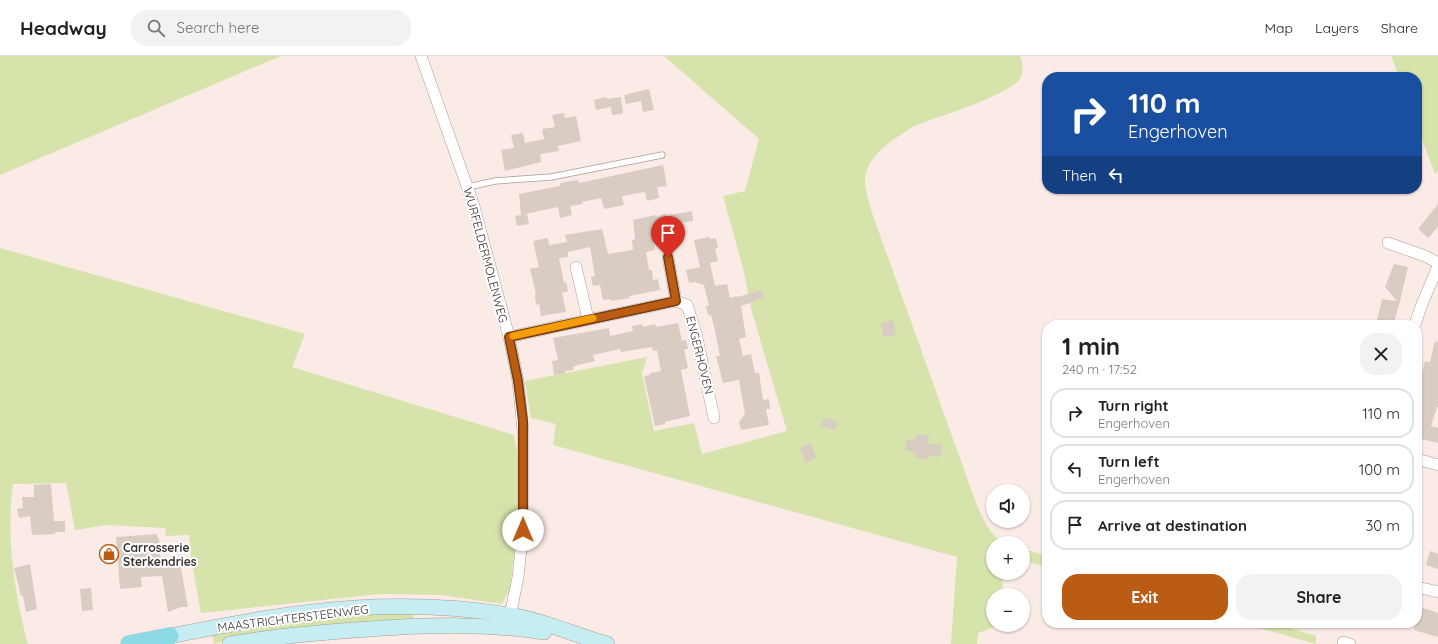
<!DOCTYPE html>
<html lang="en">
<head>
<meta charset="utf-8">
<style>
  body { margin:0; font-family:Quicksand,sans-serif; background:#f2f2f2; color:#222; height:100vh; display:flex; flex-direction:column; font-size:15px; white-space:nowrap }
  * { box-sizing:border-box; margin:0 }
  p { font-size:13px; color:#767676 }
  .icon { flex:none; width:22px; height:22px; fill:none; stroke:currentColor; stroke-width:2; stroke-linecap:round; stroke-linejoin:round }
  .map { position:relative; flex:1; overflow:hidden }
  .panel { position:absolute; left:1042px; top:264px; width:380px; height:308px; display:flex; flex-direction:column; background:#fff; border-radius:16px; box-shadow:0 1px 3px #0004 }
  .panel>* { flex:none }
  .banner { position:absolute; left:1042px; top:16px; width:380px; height:122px; border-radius:16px; box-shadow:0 1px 3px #0004; background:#1a4fa0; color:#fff; overflow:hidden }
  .controls { position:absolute; left:986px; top:428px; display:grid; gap:8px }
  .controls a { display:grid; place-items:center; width:44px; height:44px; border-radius:50%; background:#fff; box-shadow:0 1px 3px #0004; font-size:20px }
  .pin { position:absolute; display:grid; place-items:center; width:34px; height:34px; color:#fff; margin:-41px -17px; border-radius:50% 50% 50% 0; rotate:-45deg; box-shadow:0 0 4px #0007 }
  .pin .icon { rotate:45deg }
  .me { position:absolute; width:44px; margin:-22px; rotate:0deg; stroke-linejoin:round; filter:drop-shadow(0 0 3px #0008) }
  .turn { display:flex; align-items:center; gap:14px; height:84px; padding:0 20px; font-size:18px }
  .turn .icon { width:52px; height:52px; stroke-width:2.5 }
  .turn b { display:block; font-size:28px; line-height:34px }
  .then { display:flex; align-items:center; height:38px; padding:0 20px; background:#0003; gap:8px; font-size:15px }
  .round { display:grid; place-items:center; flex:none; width:42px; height:42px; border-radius:16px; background:#f2f2f2 }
  .overview { display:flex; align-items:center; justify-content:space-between; height:68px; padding:0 20px }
  h1 { font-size:24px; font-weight:800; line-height:30px }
  .primary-button { display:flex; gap:8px; margin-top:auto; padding:8px 20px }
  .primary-button a { flex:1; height:46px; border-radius:16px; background:#bb5c14; color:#fff; font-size:16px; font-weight:800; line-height:46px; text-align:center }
  .primary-button a+a { background:#f2f2f2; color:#222 }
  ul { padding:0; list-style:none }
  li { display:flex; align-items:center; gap:12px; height:50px; margin:0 8px 6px; padding:0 12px; border:2px solid #e0e0e0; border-radius:16px }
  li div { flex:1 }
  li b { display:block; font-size:15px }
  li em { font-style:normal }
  header { display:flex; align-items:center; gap:24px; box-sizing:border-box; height:56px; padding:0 20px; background:#fff; border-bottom:1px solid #e0e0e0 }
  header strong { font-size:19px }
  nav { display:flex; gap:22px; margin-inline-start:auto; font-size:14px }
  .search { width:280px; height:36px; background:#f2f2f2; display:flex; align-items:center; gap:10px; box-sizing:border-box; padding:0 14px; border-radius:16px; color:#767676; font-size:15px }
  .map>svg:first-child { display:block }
  .green { fill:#d6e3aa }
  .building { fill:#d9ccc3 }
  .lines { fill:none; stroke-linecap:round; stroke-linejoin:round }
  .service-casing { stroke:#ab9c97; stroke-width:7 }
  .minor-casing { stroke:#ab9c97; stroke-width:12 }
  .secondary-casing { stroke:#ab9c97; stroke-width:16 }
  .primary-casing { stroke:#cfcecd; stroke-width:18 }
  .service { stroke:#fff; stroke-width:5.5 }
  .minor { stroke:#fff; stroke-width:11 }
  .secondary { stroke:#c5edf2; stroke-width:15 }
  .primary { stroke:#8cdae5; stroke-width:17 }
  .route-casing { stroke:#7a3c0d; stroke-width:10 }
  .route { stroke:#bb5c14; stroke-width:7 }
  .slow { stroke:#f59e0b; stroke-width:7 }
  .labels { text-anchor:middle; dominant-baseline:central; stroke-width:4; stroke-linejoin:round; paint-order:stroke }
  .street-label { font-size:12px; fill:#38322f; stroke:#fff }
  .poi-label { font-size:12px; font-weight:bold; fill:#38322f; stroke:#fff; text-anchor:start }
</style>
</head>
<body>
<header>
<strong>Headway</strong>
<div class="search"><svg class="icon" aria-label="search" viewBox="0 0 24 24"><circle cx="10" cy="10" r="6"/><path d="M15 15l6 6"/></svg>Search here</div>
<nav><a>Map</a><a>Layers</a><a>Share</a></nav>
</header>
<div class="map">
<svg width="1438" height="588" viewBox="0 0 1438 588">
  <rect width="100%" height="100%" fill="#fbebe6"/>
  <g class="green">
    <path d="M0,0H281L0,119Z"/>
    <path d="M664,0H1020C1023,7 1024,17 1019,24C1004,41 938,61 914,70C893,84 863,100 865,129C866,137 869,146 871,154L976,447C983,462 989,480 1005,487H993V517H1003L1002,539H993V569H1000L978,577L977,588H951L957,501L553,389L556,368L531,362L525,325L647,301L642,318L654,375L694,367L702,398L787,375L752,256L743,212L723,140L745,135L759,83Z"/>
    <path d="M1391,0H1438V115L1435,118L1417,70V21H1399Z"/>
    <path d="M0,192L305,278L292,311L514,379L519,408L517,470L510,534L502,548L441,539L380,538L201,557L191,502L189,479L166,480L165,472L107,469L75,474L66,427L13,428C6,482 14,536 28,588H0Z"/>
    <path d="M1023,493L1047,500V511L1023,504Z"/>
    <path d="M413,555V566L233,583L214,588L212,579L325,561Z"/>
    <path d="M1242,567H1273L1316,580V588Z"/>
  </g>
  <g class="building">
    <path d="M649,33L654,54L643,56L641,45L626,48L624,39Z"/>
    <path d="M607,41V43L621,41L623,58L612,59L611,51L596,54L594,44Z"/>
    <path d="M564,57L565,62L576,60L581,85L558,90L559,95L540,98L541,106L505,115L501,94L514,92L511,79L523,77L525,87L544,83L542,73L555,71L552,59Z"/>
    <path d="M663,109L667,130L657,131L659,142L647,145L645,136L622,140L624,149L604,153L601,142L582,146L583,148L570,150L572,159L560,162L558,151L521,159L519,138L560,130V127L578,124L579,127Z"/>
    <path d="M1438,148V171L1428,182L1418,173Z"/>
    <path d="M692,155L693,165L668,169V171L651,174L655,194L646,196L649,214H652L653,224L658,223L660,234L629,240L630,242L611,245L610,243L603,244L600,229L593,230L591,221L595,220L590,191L568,196V201L559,202L564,227L566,226L568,235L562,237L566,256L541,260L539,248L536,249L535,239L536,238L530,213L539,211L533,185L548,182L549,189L567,186L565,179L602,173L608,198L633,194L632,184L635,183L633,164L656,159L657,161L666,158V160Z"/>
    <path d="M527,158L529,168L517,170L515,160Z"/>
    <path d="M709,181L710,183L716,182L718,192L715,193L718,205L710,207L715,230L727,228L730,242L738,240V241L761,234L764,242L741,250L746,281L739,283L743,300L751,298L755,317H759L763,344L769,343L770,353H766L769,369L741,374L739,366L745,358L739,324L723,327L716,300H720L715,275L711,259H708L706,250H709L704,229L695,226L689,227L686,214L700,211L694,184Z"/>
    <path d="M1394,208L1408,211L1399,249L1393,269H1376L1382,243L1397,245L1385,231Z"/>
    <path d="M894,264L895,279L883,281L881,267Z"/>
    <path d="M678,267L682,285L686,284L688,293H684L688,312L681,314L690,360L665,366V368L655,370L644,320L650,319V317L661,315L657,294L653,295L652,291L621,296L620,293L593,299L595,305L578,309L573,311L574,314L565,315V317L554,319L552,305L558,304L553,282L609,272L610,280L633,275L632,270L642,268L643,271L655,268L656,271Z"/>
    <path d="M1435,285L1438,286V351H1437L1431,370L1438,372V387L1417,382V350L1422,333L1418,332L1425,305L1430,306Z"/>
    <path d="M824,362L838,366L835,374L821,370Z"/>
    <path d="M916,378L929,380L927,387L942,389L940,401L928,399L927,404L915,401L916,397L905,394L907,383L915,384Z"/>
    <path d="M811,387L816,402L806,407L800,392Z"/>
    <path d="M51,428L54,465H65V476H55V478L32,479L30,460L19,462L17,453L23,452L22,441H34V429Z"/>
    <path d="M157,478L158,482H159L161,512L179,501L188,551H181L168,556L162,520L141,521L142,531L120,533L116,481Z"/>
    <path d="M1430,495L1438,498V513L1426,509Z"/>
    <path d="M30,508L37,553L26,556L23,540H21L14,512Z"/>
    <path d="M91,532L93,554L82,555L80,533Z"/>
    <path d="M1420,551L1438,557V581L1414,574L1416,567H1417Z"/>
  </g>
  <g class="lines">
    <defs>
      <path id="service" d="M468,131L495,125L551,121L662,99"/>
      <g id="minor">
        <path d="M421,0L474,150L509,281L518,325L523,374V474L518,521L509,565"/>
        <path d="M1388,187L1425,200L1438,207"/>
        <path d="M668,201L676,245"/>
        <path d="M576,211L588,263"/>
        <path d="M1415,269L1420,253L1438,210"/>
        <path d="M509,281L676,245L687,249L696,277L714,362"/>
        <path d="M1417,403L1438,409"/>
        <path d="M1417,531L1438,536"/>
        <path d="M1343,586L1350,588"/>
      </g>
      <g id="secondary">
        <path d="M170,580C231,568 293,556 355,552C405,549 459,551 509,559C543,564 574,579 607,588"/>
        <path d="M230,588C277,580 323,576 370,573C428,569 486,567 544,576"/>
      </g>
      <path id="primary" d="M129,588L170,580"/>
    </defs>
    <use href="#service" class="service-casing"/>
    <use href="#minor" class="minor-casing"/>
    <use href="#secondary" class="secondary-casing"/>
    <use href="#primary" class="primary-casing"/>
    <use href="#service" class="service"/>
    <use href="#minor" class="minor"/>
    <use href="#secondary" class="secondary"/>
    <use href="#primary" class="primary"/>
  </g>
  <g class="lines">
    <defs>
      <path id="route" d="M523,474V365L518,325L509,281L676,245L668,201"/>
    </defs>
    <use href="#route" class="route-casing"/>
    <use href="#route" class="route"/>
    <path class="slow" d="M513,280L593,262"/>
  </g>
  <defs>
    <symbol id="shop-ring" viewBox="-11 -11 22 22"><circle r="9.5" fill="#fff" stroke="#bb5c14" stroke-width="1.5"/><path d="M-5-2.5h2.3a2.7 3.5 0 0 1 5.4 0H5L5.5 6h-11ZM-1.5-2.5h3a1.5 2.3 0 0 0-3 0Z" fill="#bb5c14"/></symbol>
  </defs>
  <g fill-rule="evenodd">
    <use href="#shop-ring" x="98" y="487" width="22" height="22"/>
  </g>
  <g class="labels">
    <g class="street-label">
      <text transform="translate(486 199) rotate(75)">WURFELDERMOLENWEG</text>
      <text transform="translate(700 299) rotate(76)">ENGERHOVEN</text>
      <text transform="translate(293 562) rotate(-7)">MAASTRICHTERSTEENWEG</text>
    </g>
    <g class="poi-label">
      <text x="123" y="491">Carrosserie<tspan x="123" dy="14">Sterkendries</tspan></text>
    </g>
  </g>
</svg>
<div class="controls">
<a><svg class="icon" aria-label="sound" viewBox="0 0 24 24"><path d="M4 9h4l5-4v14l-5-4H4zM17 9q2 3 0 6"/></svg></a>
<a>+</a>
<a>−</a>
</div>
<div class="pin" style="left:668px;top:201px;background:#d93025"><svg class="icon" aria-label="arrive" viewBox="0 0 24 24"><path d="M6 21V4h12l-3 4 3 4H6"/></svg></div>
<svg class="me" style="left:523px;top:474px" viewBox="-20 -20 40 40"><circle r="19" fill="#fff"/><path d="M0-13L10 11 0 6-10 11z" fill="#bb5c14"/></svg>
<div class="banner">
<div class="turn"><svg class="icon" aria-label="right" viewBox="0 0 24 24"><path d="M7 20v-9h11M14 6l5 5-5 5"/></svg><div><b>110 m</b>Engerhoven</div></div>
<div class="then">Then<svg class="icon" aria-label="left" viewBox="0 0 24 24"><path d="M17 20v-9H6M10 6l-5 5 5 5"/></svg></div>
</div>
<section class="panel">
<div class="overview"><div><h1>1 min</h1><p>240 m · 17:52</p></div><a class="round"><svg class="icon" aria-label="close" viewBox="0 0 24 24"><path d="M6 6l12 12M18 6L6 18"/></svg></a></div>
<ul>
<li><svg class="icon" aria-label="right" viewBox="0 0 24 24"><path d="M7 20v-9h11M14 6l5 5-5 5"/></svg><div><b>Turn right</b><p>Engerhoven</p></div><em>110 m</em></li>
<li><svg class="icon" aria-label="left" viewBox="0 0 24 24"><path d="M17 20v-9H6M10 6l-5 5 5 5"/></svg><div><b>Turn left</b><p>Engerhoven</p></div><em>100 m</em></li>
<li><svg class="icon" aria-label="arrive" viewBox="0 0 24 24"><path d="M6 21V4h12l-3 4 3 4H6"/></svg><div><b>Arrive at destination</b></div><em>30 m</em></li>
</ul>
<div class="primary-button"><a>Exit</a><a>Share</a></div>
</section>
</div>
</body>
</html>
